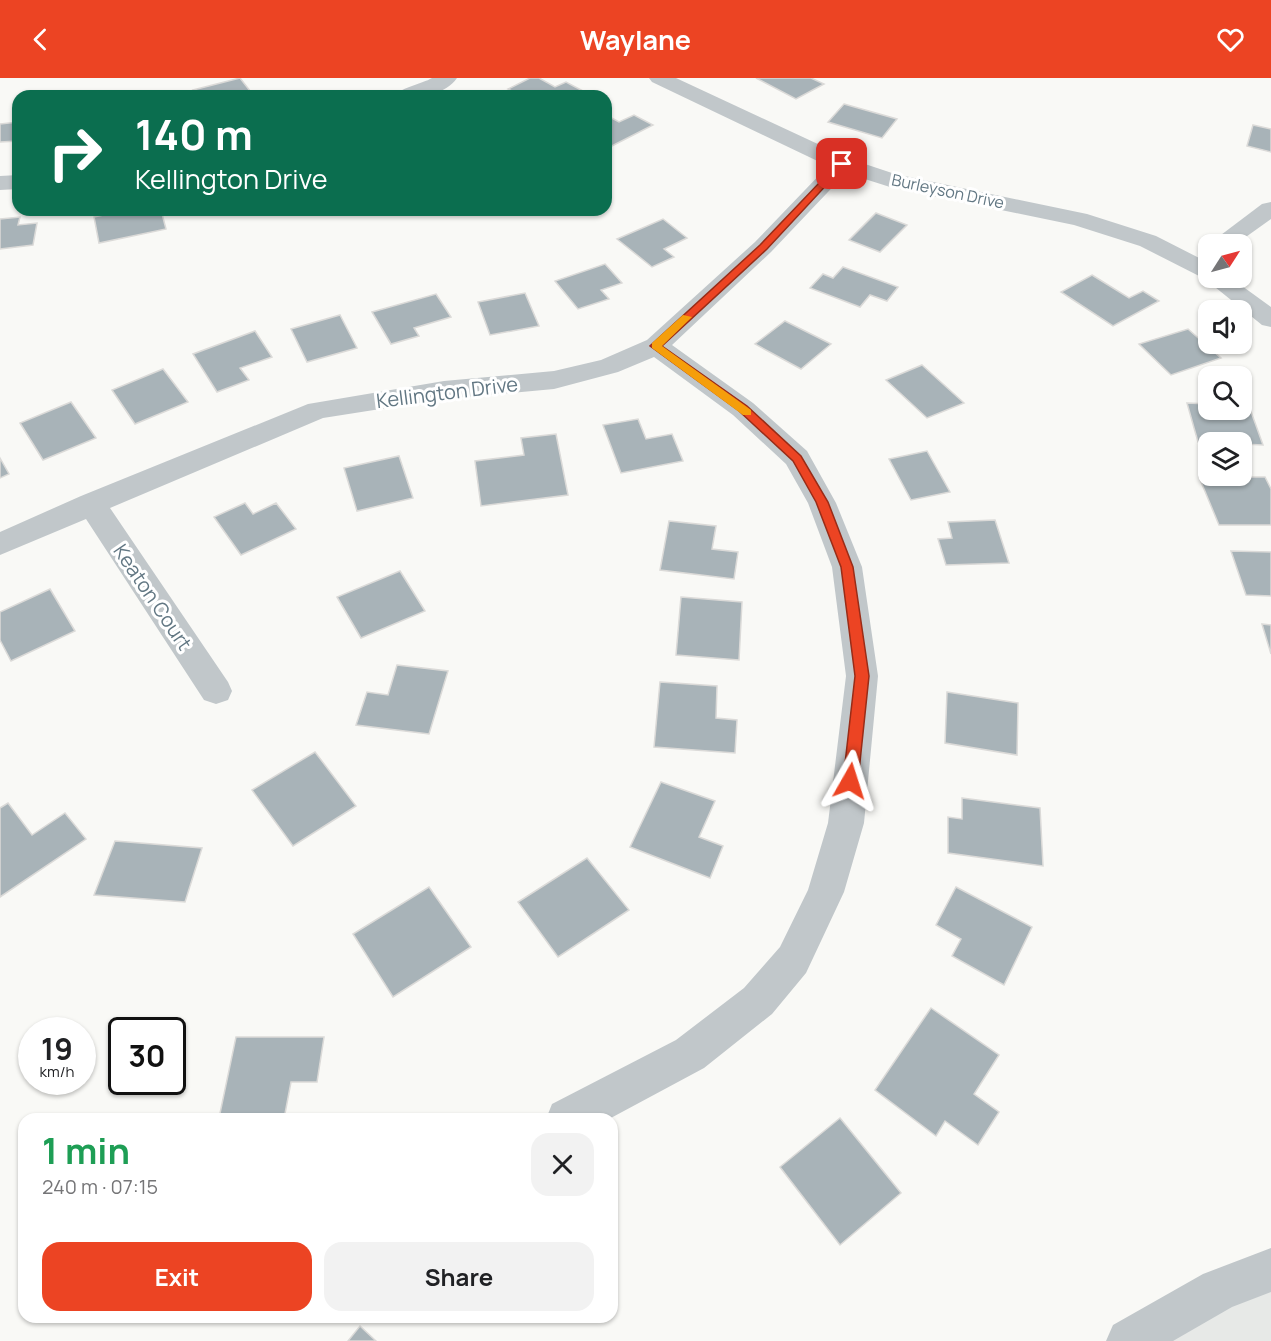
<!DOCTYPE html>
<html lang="en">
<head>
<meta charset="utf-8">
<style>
  body { margin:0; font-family:Manrope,sans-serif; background:#f2f2f2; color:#202124; height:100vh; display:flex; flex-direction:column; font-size:22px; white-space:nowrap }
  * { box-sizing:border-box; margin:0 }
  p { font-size:20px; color:#757577 }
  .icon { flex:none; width:33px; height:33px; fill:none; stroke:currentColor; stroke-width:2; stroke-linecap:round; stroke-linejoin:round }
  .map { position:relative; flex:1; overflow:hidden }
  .panel { position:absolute; left:18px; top:1035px; width:600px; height:210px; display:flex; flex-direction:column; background:#fff; border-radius:18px; box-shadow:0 2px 4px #0004 }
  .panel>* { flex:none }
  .hud { position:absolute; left:12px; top:12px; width:600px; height:126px; border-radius:18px; box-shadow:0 2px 4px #0004; background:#0b6e4f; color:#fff; overflow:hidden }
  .needle { width:39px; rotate:54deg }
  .controls { position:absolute; left:1198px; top:156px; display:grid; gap:12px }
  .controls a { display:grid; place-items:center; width:54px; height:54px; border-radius:12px; background:#fff; box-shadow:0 2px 4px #0004; font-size:30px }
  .speed { position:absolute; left:18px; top:939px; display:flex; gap:12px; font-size:30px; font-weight:700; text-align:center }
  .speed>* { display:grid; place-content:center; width:78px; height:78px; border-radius:50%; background:#fff; box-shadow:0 2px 4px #0004; line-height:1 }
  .speed small { font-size:15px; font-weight:400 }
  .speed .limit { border:3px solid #111; border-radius:9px; background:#fff; color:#111 }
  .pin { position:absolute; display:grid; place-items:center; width:51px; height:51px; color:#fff; margin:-26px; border-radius:12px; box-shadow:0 3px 9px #0006 }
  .me { position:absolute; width:66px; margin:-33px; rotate:6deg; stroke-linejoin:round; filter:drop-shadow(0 0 4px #0008) }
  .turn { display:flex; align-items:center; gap:21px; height:126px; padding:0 24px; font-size:27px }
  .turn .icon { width:78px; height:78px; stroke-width:2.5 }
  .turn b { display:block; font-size:42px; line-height:51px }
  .round { display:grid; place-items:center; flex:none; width:63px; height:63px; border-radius:18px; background:#f2f2f2 }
  .head { display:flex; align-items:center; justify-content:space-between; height:102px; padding:0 24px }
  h1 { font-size:36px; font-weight:700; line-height:45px; color:#1e9e55 }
  .cta { display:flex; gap:12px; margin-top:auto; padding:12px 24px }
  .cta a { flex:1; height:69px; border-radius:18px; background:#ec4423; color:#fff; font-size:24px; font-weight:700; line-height:69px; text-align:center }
  .cta a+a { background:#f2f2f2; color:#202124 }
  header { display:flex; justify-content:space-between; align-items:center; height:78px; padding:0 24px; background:#ec4423; color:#fff; font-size:27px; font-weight:700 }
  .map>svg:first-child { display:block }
  .built { fill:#e7e9e7 }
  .building { fill:#a8b3b8; stroke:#dbdad8; stroke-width:1.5 }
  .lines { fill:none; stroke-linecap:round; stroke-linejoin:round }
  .minor { fill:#c1c7ca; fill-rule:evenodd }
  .tertiary { fill:#c1c7ca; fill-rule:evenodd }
  .route { fill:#ec4423; stroke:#992c17; stroke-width:1.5 }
  .slow { fill:#f59e0b }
  .labels { text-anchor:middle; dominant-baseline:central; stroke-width:6; stroke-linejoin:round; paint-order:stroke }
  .far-street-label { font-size:16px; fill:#627783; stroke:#fff }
  .street-label { font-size:20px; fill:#627783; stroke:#fff }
</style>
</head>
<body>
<header><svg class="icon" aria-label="back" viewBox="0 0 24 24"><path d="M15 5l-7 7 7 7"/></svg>Waylane<svg class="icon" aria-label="heart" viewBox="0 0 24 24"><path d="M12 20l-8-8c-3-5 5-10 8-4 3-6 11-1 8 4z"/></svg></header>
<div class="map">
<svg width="1271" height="1263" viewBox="0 0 1271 1263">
  <rect width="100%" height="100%" fill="#f9f9f6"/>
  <path class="built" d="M1271,1180V1263H1129Z"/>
  <g class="building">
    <path d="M240,0L254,18H198L193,12Z"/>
    <path d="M530,0H539L555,9L566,4L583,13L572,18H521L508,11Z"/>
    <path d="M756,0H811L824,6L796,21Z"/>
    <path d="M844,26L897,41L882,60L828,44Z"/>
    <path d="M606,37L619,44L634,37L653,47L606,71Z"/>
    <path d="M18,44V63L0,64V46Z"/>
    <path d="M1253,47L1271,51V74L1247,68Z"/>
    <path d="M127,132H161L166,151L99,165L94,139Z"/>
    <path d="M876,135L907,147L880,174L849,162Z"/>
    <path d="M20,139L18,147L37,145L33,167L0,171V141Z"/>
    <path d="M663,141L687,160L664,171L674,179L652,189L617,161Z"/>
    <path d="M605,186L622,205L601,212L609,221L578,231L555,203Z"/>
    <path d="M843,189L898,209L887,223L870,217L860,229L810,210L823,196L833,200Z"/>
    <path d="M1092,197L1129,220L1143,213L1159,223L1113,248L1061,214Z"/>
    <path d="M525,215L539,248L490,257L478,224Z"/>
    <path d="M436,216L451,239L414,250L419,258L391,266L372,234Z"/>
    <path d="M340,237L357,270L307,284L291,251Z"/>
    <path d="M785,243L831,266L801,291L755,266Z"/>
    <path d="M1188,251L1221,280L1171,297L1139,266Z"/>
    <path d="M255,253L272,279L240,290L249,302L217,314L193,276Z"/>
    <path d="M922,287L964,325L927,340L886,302Z"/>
    <path d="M163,291L188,324L135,346L112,312Z"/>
    <path d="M71,324L96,360L43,382L20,345Z"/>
    <path d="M1187,325L1209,326V332H1242V328H1249L1263,367L1198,364Z"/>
    <path d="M638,341L646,361L672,356L683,383L621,395L603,347Z"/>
    <path d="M556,356L568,417L481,428L475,383L524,377L521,360Z"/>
    <path d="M927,373L950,414L911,422L889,381Z"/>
    <path d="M399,378L413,420L357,433L344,390Z"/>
    <path d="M0,380L9,396L0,400Z"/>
    <path d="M1199,399H1265L1271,411V447H1219Z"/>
    <path d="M245,425L253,436L276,425L296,451L241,477L214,439Z"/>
    <path d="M995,442L1009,485L946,487L938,461L952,460L948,444Z"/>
    <path d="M669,443L716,448L712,471L738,474L734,501L660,492Z"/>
    <path d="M1231,473L1271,474V518L1246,517Z"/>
    <path d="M400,493L425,533L361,560L337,519Z"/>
    <path d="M50,511L75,553L11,583L0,562V534Z"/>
    <path d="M681,519L742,524L739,582L676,577Z"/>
    <path d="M1262,546L1271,547V576Z"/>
    <path d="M397,587L448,593L429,656L356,647L367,614L388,617Z"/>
    <path d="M660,604L717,608L716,640L737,642L735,675L654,669Z"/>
    <path d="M947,614L1018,625L1017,677L945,665Z"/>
    <path d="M315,674L356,728L293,768L252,712Z"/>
    <path d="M661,704L715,723L699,759L723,768L710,800L630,769Z"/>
    <path d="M962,720L1040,730L1043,788L948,775V739L962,741Z"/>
    <path d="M8,725L32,757L65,735L86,761L0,819V730Z"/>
    <path d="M115,763L202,770L185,824L94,817Z"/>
    <path d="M587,780L629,832L558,879L518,824Z"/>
    <path d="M429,809L471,869L393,919L353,856Z"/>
    <path d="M956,809L1032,849L1004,907L952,878L961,861L936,847Z"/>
    <path d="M931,930L999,977L974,1016L999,1034L978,1067L945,1043L936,1058L875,1012Z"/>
    <path d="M236,959H324L317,1004H291L284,1041L219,1040Z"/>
    <path d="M840,1040L901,1115L840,1167L780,1089Z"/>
    <path d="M360,1248L376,1263H348Z"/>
  </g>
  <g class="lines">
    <g class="minor">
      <path d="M432,0H457C443,20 416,18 395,18C401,9 422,6 432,0Z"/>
      <path d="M649,0H676L850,81L895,96L1087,136L1156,158L1209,185V200H1231L1271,229V249L1262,247L1205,201L1140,168L1074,147L890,109L846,95L771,174L672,267L753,325L807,373L836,425L862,489L878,598L864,745L844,814L806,895L772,936L704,990L609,1041H546L552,1026L676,962L744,910L780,869L808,812L828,745L846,598L832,489L808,425L786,386L733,337L654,279L618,294L554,311L444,321L323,340L110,430L228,604L232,613L228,622L216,626L204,622L86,441L0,477V454L81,418L308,326L444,303L554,293L601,282L647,262L755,164L828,88L652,4Z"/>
      <path d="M18,97V111L0,112V98Z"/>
      <path d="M1271,124V141L1236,166H1209L1262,126Z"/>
    </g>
    <path class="tertiary" d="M1271,1170V1214L1232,1229L1173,1263H1106L1113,1247L1203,1196Z"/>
  </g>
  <path class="route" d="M839,84L846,86L767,171L662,268L747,328L801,378L828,424L853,489L869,598L858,703L850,709L843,703L855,598L841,489L816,424L793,383L739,333L650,268L760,167Z"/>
  <path class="slow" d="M683,237L692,239L662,268L751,332V337H743L652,270V265Z"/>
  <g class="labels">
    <g class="far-street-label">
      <text transform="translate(948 113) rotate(12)">Burleyson Drive</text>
    </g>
    <g class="street-label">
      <text transform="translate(447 314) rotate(-7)">Kellington Drive</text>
      <text transform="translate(153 519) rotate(56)">Keaton Court</text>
    </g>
  </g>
</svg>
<div class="controls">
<a><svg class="needle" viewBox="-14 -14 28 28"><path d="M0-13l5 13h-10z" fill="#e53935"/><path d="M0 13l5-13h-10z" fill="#757577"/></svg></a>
<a><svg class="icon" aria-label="sound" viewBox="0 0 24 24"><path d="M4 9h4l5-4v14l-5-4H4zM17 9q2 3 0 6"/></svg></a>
<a><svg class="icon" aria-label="search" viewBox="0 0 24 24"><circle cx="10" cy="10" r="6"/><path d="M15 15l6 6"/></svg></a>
<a><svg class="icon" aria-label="layers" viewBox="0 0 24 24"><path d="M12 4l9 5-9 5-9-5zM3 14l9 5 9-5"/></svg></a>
</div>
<div class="speed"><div>19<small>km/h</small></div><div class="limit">30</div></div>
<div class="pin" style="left:842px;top:86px;background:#d93025"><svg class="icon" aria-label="arrive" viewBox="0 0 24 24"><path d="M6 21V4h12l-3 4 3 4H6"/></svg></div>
<svg class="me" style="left:850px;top:703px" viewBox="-20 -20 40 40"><path d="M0-17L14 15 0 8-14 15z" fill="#ec4423" stroke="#fff" stroke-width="4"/></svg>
<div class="hud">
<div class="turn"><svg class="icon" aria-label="right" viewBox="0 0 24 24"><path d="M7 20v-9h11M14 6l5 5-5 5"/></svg><div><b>140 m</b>Kellington Drive</div></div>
</div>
<section class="panel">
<div class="head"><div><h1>1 min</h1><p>240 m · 07:15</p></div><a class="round"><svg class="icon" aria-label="close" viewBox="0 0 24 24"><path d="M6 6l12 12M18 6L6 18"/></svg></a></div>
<div class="cta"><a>Exit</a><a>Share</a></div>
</section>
</div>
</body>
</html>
